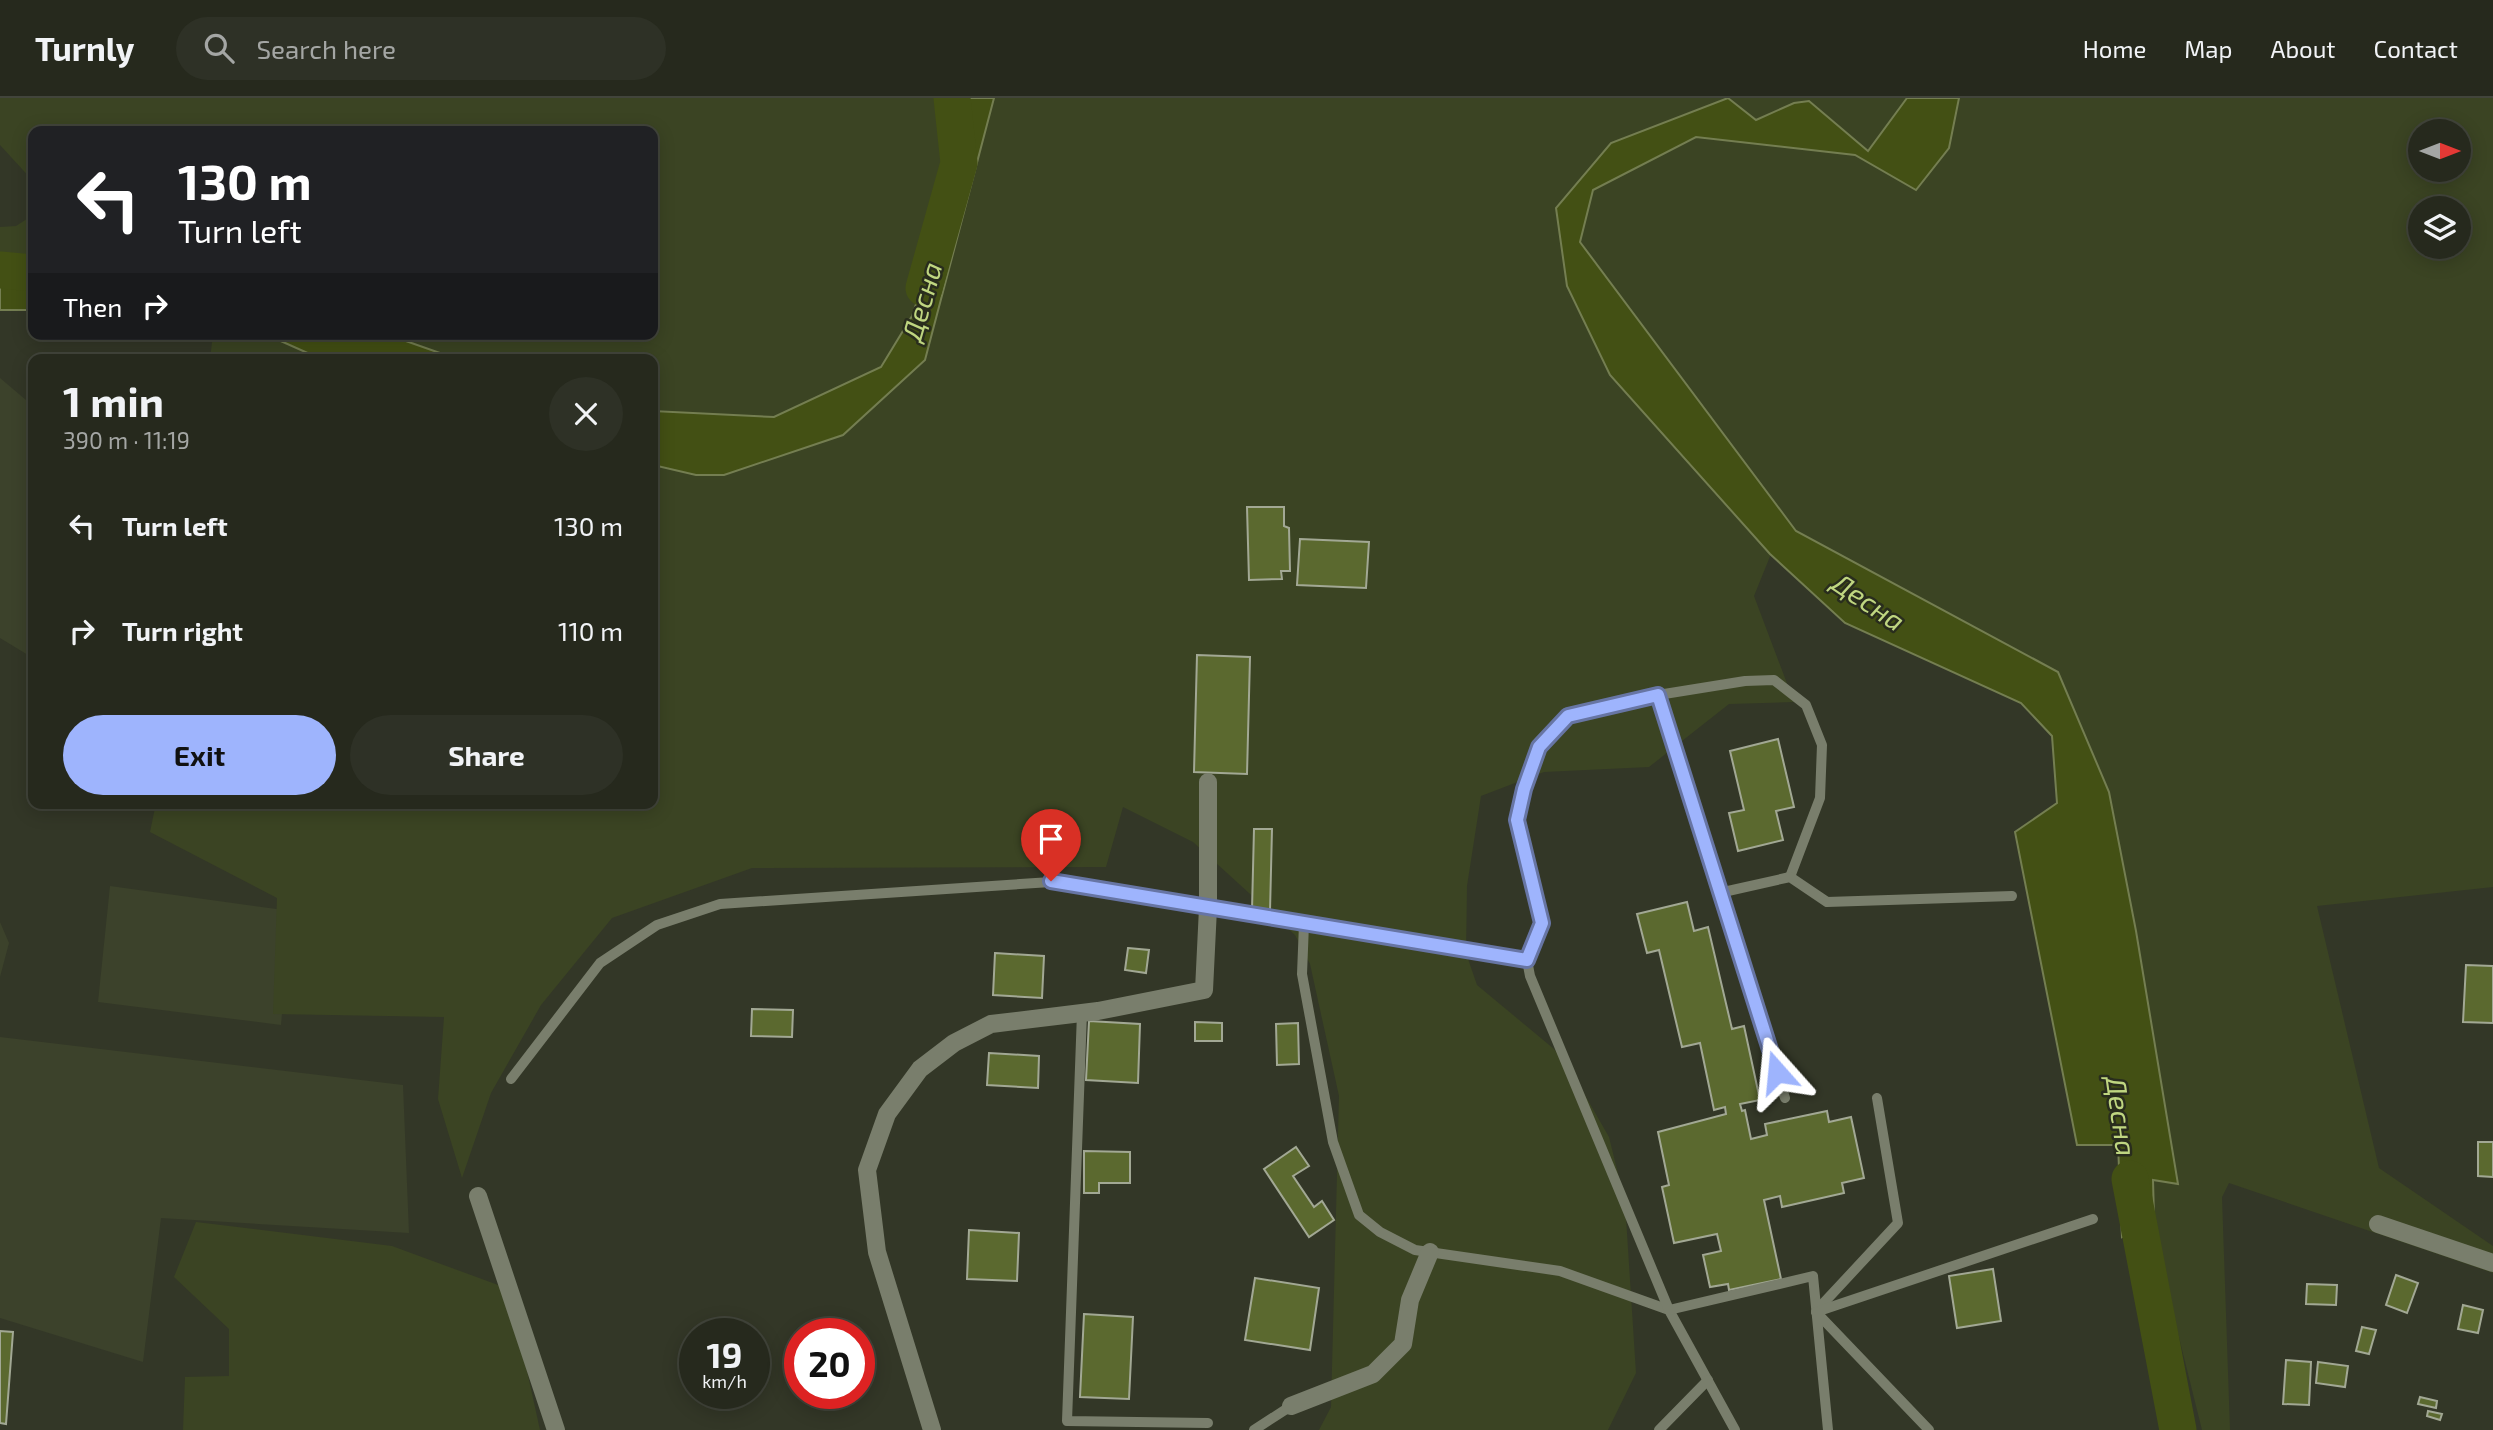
<!DOCTYPE html>
<html lang="en">
<head>
<meta charset="utf-8">
<style>
  body { margin:0; font-family:"Exo 2",sans-serif; background:#2e3126; color:#f1f3f6; height:100vh; display:flex; flex-direction:column; font-size:26px; white-space:nowrap }
  * { box-sizing:border-box; margin:0 }
  p { font-size:23px; color:#a4a6a4 }
  .icon { flex:none; width:38px; height:38px; fill:none; stroke:currentColor; stroke-width:2; stroke-linecap:round; stroke-linejoin:round }
  .map { position:relative; flex:1; overflow:hidden }
  .details { position:absolute; left:28px; top:256px; width:630px; height:455px; display:flex; flex-direction:column; background:#26291d; border-radius:14px; box-shadow:0 4px 18px #0003,0 0 0 2px #42453b }
  .details>* { flex:none }
  .hud { position:absolute; left:28px; top:28px; width:630px; height:214px; border-radius:14px; box-shadow:0 4px 18px #0003,0 0 0 2px #42453b; background:#202124; color:#fff; overflow:hidden }
  .needle { width:46px; rotate:90deg }
  .tools { position:absolute; left:2408px; top:21px; display:grid; gap:14px }
  .tools a { display:grid; place-items:center; width:63px; height:63px; border-radius:50%; background:#26291d; box-shadow:0 4px 18px #0003,0 0 0 2px #42453b; font-size:35px }
  .speed { position:absolute; left:679px; top:1220px; display:flex; gap:14px; font-size:35px; font-weight:700; text-align:center }
  .speed>* { display:grid; place-content:center; width:91px; height:91px; border-radius:50%; background:#26291d; box-shadow:0 4px 18px #0003,0 0 0 2px #42453b; line-height:1 }
  .speed small { font-size:18px; font-weight:400 }
  .speed .limit { border:10px solid #d22; background:#fff; color:#111 }
  .pin { position:absolute; display:grid; place-items:center; width:60px; height:60px; color:#fff; margin:-72px -30px; border-radius:50% 50% 50% 0; rotate:-45deg; box-shadow:0 0 7px #0007 }
  .pin .icon { rotate:45deg }
  .me { position:absolute; width:77px; margin:-38px; rotate:342deg; stroke-linejoin:round; filter:drop-shadow(0 0 5px #0008) }
  .turn { display:flex; align-items:center; gap:24px; height:147px; padding:0 35px; font-size:32px }
  .turn .icon { width:91px; height:91px; stroke-width:2.5 }
  .turn b { display:block; font-size:49px; line-height:60px }
  .then { display:flex; align-items:center; height:66px; padding:0 35px; background:#0003; gap:14px; font-size:26px }
  .round { display:grid; place-items:center; flex:none; width:74px; height:74px; border-radius:37px; background:#2e3126 }
  .head { display:flex; align-items:center; justify-content:space-between; height:119px; padding:0 35px }
  h1 { font-size:42px; font-weight:700; line-height:52px }
  .action { display:flex; gap:14px; margin-top:auto; padding:14px 35px }
  .action a { flex:1; height:80px; border-radius:42px; background:#9eb4fd; color:#111; font-size:28px; font-weight:700; line-height:80px; text-align:center }
  .action a+a { background:#2e3126; color:#f1f3f6 }
  ul { padding:0; list-style:none }
  li { display:flex; align-items:center; gap:21px; height:105px; padding:0 35px }
  li div { flex:1 }
  li b { display:block; font-size:26px }
  li em { font-style:normal }
  header { display:flex; align-items:center; gap:42px; box-sizing:border-box; height:98px; padding:0 35px; background:#26291d; border-bottom:2px solid #42453b }
  header strong { font-size:33px }
  nav { display:flex; gap:38px; margin-inline-start:auto; font-size:24px }
  .search { width:490px; height:63px; background:#2e3126; display:flex; align-items:center; gap:18px; box-sizing:border-box; padding:0 24px; border-radius:38px; color:#a4a6a4; font-size:26px }
  .map>svg:first-child { display:block }
  .built { fill:#3c422b }
  .green { fill:#3b4423; fill-rule:evenodd }
  .water { fill:#435014; stroke:#747e51; stroke-width:2 }
  .lines { fill:none; stroke-linecap:round; stroke-linejoin:round }
  .river { stroke:#435014; stroke-width:37 }
  .building { fill:#5b692f; stroke:#a2a894; stroke-width:2 }
  .service { stroke:#797e6c; stroke-width:10 }
  .minor { stroke:#797e6c; stroke-width:18 }
  .route-casing { stroke:#6775a4; stroke-width:18 }
  .route { stroke:#9eb4fd; stroke-width:12 }
  .labels { text-anchor:middle; dominant-baseline:central; stroke-width:5; stroke-linejoin:round; paint-order:stroke }
  .water-label { font-size:28px; font-style:italic; fill:#bfd680; stroke:#292d1d }
</style>
</head>
<body>
<header>
<strong>Turnly</strong>
<div class="search"><svg class="icon" aria-label="search" viewBox="0 0 24 24"><circle cx="10" cy="10" r="6"/><path d="M15 15l6 6"/></svg>Search here</div>
<nav><a>Home</a><a>Map</a><a>About</a><a>Contact</a></nav>
</header>
<div class="map">
<svg width="2493" height="1332" viewBox="0 0 2493 1332">
  <rect width="100%" height="100%" fill="#333727"/>
  <g class="built">
    <path d="M0,280L33,308V560L0,540Z"/>
    <path d="M110,788L291,813L281,927L98,904Z"/>
    <path d="M0,824L9,845L0,879Z"/>
    <path d="M0,939L403,987L409,1135L161,1120L143,1264L0,1220Z"/>
  </g>
  <g class="green">
    <path d="M0,0H959L958,82L912,218L881,269L774,319L653,313V261H457L386,236H653V33H33V83L0,47Z"/>
    <path d="M994,0H1728L1611,45L1556,110L1567,188L1610,277L1771,456L1754,498L1794,604L1729,606L1649,669L1544,674L1481,698L1467,788L1466,855L1477,887L1554,951L1574,978L1609,1039L1625,1104L1636,1275L1608,1332H1319L1331,1309L1339,998L1310,866L1295,837L1193,744L1123,709L1106,769L752,770L612,820L541,907L491,995L462,1080L438,1001L444,919L273,916L277,800L150,734L156,705H653V367L696,377H724L843,337L924,262Z"/>
    <path d="M1730,0H1907L1869,53L1809,3L1794,5L1756,22Z"/>
    <path d="M1959,0H2493V789L2317,808L2379,1070L2493,1148V1175L2229,1085L2222,1099L2230,1332H2202L2160,1163L2154,1119L2153,1081L2177,1085L2058,574L1796,433L1580,144L1593,92L1695,39L1855,57L1916,92L1949,50ZM2420,33H2459V72H2420ZM2420,110H2459V149H2420Z"/>
    <path d="M33,117V181L0,185V129L16,128Z"/>
    <path d="M213,236H265L321,261H210Z"/>
    <path d="M196,1124L392,1148L509,1191L540,1332H183L185,1279L229,1278V1231L174,1179Z"/>
  </g>
  <g class="water">
    <path d="M959,0H994L925,262L843,337L724,377H696L653,367V313L774,319L881,269L912,218L958,82Z"/>
    <path d="M1728,0L1756,22L1794,5L1809,3L1868,53L1907,0H1959L1949,50L1916,92L1855,57L1696,39L1593,92L1580,144L1796,433L2058,574L2109,694L2136,833L2178,1086L2153,1082L2154,1119L2122,1139L2118,1047H2077L2015,734L2057,705L2052,638L2021,605L1845,525L1770,456L1610,277L1567,188L1556,110L1611,45Z"/>
    <path d="M33,181V212H0V185Z"/>
    <path d="M265,236H386L457,261H321Z"/>
  </g>
  <g class="lines">
    <g class="river">
      <path d="M0,172L33,175"/>
      <path d="M924,190L959,65L952,0"/>
      <path d="M2130,1081L2178,1332"/>
    </g>
  </g>
  <g class="building">
    <path d="M1247,409H1284V428L1289,430L1290,473H1281L1282,481L1249,482Z"/>
    <path d="M1300,441L1369,444L1366,490L1297,487Z"/>
    <path d="M1197,557L1250,559L1247,676L1194,674Z"/>
    <path d="M1778,641L1794,709L1776,713L1783,742L1738,753L1729,715L1744,712L1730,653Z"/>
    <path d="M1254,731H1272L1270,813L1252,812Z"/>
    <path d="M1687,804L1694,833L1708,829L1732,931L1744,928L1760,1002L1740,1006L1742,1013L1745,1012L1751,1041L1767,1037L1765,1026L1827,1013L1829,1024L1851,1019L1864,1080L1842,1085L1844,1095L1782,1109L1780,1098L1764,1102L1781,1181L1729,1192L1728,1186L1710,1189L1703,1157L1721,1153L1717,1136L1674,1145L1662,1089L1669,1087L1658,1034L1726,1016L1725,1009L1714,1012L1700,945L1682,949L1659,852L1647,855L1637,816Z"/>
    <path d="M1128,850L1149,852L1146,875L1125,872Z"/>
    <path d="M995,855L1044,858L1042,900L993,897Z"/>
    <path d="M2466,867L2493,868V925L2463,924Z"/>
    <path d="M752,911L793,912L792,939L751,938Z"/>
    <path d="M1089,923L1140,926L1138,985L1086,982Z"/>
    <path d="M1195,924L1222,925V943H1195Z"/>
    <path d="M1298,925L1299,966L1277,967L1276,926Z"/>
    <path d="M989,955L1039,958L1038,990L987,987Z"/>
    <path d="M2478,1044H2493V1079L2478,1078Z"/>
    <path d="M1296,1049L1309,1068L1293,1078L1314,1109L1322,1103L1334,1122L1309,1139L1264,1071Z"/>
    <path d="M1084,1053L1130,1054V1085H1099V1095H1084Z"/>
    <path d="M969,1132L1019,1135L1017,1183L967,1181Z"/>
    <path d="M1993,1171L2001,1223L1957,1230L1949,1178Z"/>
    <path d="M2396,1177L2418,1185L2407,1215L2386,1207Z"/>
    <path d="M1255,1180L1319,1190L1310,1252L1245,1242Z"/>
    <path d="M2307,1186L2337,1187L2336,1207L2306,1206Z"/>
    <path d="M2463,1207L2483,1212L2478,1235L2458,1231Z"/>
    <path d="M1084,1216L1133,1219L1129,1301L1080,1299Z"/>
    <path d="M2362,1229L2376,1232L2369,1256L2356,1253Z"/>
    <path d="M0,1233L13,1234L6,1326L0,1325Z"/>
    <path d="M2286,1262L2311,1264L2309,1307L2283,1306Z"/>
    <path d="M2318,1264L2348,1268L2345,1289L2316,1285Z"/>
    <path d="M2420,1299L2437,1303L2436,1310L2418,1306Z"/>
    <path d="M2428,1313L2442,1316L2440,1322L2427,1318Z"/>
  </g>
  <g class="lines">
    <g class="service">
      <path d="M1658,597L1745,583L1774,582L1806,607L1822,647L1820,700L1790,779"/>
      <path d="M1719,795L1790,779L1827,804L2012,798"/>
      <path d="M1304,826L1302,876L1333,1044L1359,1117L1380,1134L1415,1152L1560,1173L1669,1212L1735,1332"/>
      <path d="M1527,862L1542,825L1517,722L1524,691L1539,649L1568,618L1658,597L1785,1000"/>
      <path d="M1082,915L1067,1323L1208,1325"/>
      <path d="M511,981L600,865L657,827L720,806L1051,784L1527,862L1530,878L1669,1212L1813,1178L1828,1332"/>
      <path d="M1818,1211L1898,1125L1877,1000"/>
      <path d="M1816,1214L2093,1121"/>
      <path d="M1816,1214L1929,1332"/>
      <path d="M1254,1332L1291,1308"/>
      <path d="M1659,1332L1708,1282"/>
    </g>
    <g class="minor">
      <path d="M478,1098L556,1332"/>
      <path d="M2378,1126L2493,1165"/>
      <path d="M1291,1308L1373,1276L1403,1246L1410,1202L1430,1154"/>
      <path d="M932,1332L877,1154L867,1072L887,1016L920,971L954,945L991,926L1098,913L1204,892L1208,810V684"/>
    </g>
  </g>
  <g class="lines">
    <defs>
      <path id="route" d="M1051,783L1527,862L1542,825L1517,722L1524,691L1539,649L1568,618L1658,597L1777,974"/>
    </defs>
    <use href="#route" class="route-casing"/>
    <use href="#route" class="route"/>
  </g>
  <g class="labels">
    <g class="water-label">
      <text transform="translate(921 203) rotate(-74)">Десна</text>
      <text transform="translate(1869 503) rotate(34)">Десна</text>
      <text transform="translate(2122 1018) rotate(82)">Десна</text>
    </g>
  </g>
</svg>
<div class="tools">
<a><svg class="needle" viewBox="-14 -14 28 28"><path d="M0-13l5 13h-10z" fill="#e53935"/><path d="M0 13l5-13h-10z" fill="#a4a6a4"/></svg></a>
<a><svg class="icon" aria-label="layers" viewBox="0 0 24 24"><path d="M12 4l9 5-9 5-9-5zM3 14l9 5 9-5"/></svg></a>
</div>
<div class="speed"><div>19<small>km/h</small></div><div class="limit">20</div></div>
<div class="pin" style="left:1051px;top:783px;background:#d93025"><svg class="icon" aria-label="arrive" viewBox="0 0 24 24"><path d="M6 21V4h12l-3 4 3 4H6"/></svg></div>
<svg class="me" style="left:1777px;top:974px" viewBox="-20 -20 40 40"><path d="M0-17L14 15 0 8-14 15z" fill="#9eb4fd" stroke="#fff" stroke-width="4"/></svg>
<div class="hud">
<div class="turn"><svg class="icon" aria-label="left" viewBox="0 0 24 24"><path d="M17 20v-9H6M10 6l-5 5 5 5"/></svg><div><b>130 m</b>Turn left</div></div>
<div class="then">Then<svg class="icon" aria-label="right" viewBox="0 0 24 24"><path d="M7 20v-9h11M14 6l5 5-5 5"/></svg></div>
</div>
<section class="details">
<div class="head"><div><h1>1 min</h1><p>390 m · 11:19</p></div><a class="round"><svg class="icon" aria-label="close" viewBox="0 0 24 24"><path d="M6 6l12 12M18 6L6 18"/></svg></a></div>
<ul>
<li><svg class="icon" aria-label="left" viewBox="0 0 24 24"><path d="M17 20v-9H6M10 6l-5 5 5 5"/></svg><div><b>Turn left</b></div><em>130 m</em></li>
<li><svg class="icon" aria-label="right" viewBox="0 0 24 24"><path d="M7 20v-9h11M14 6l5 5-5 5"/></svg><div><b>Turn right</b></div><em>110 m</em></li>
</ul>
<div class="action"><a>Exit</a><a>Share</a></div>
</section>
</div>
</body>
</html>
